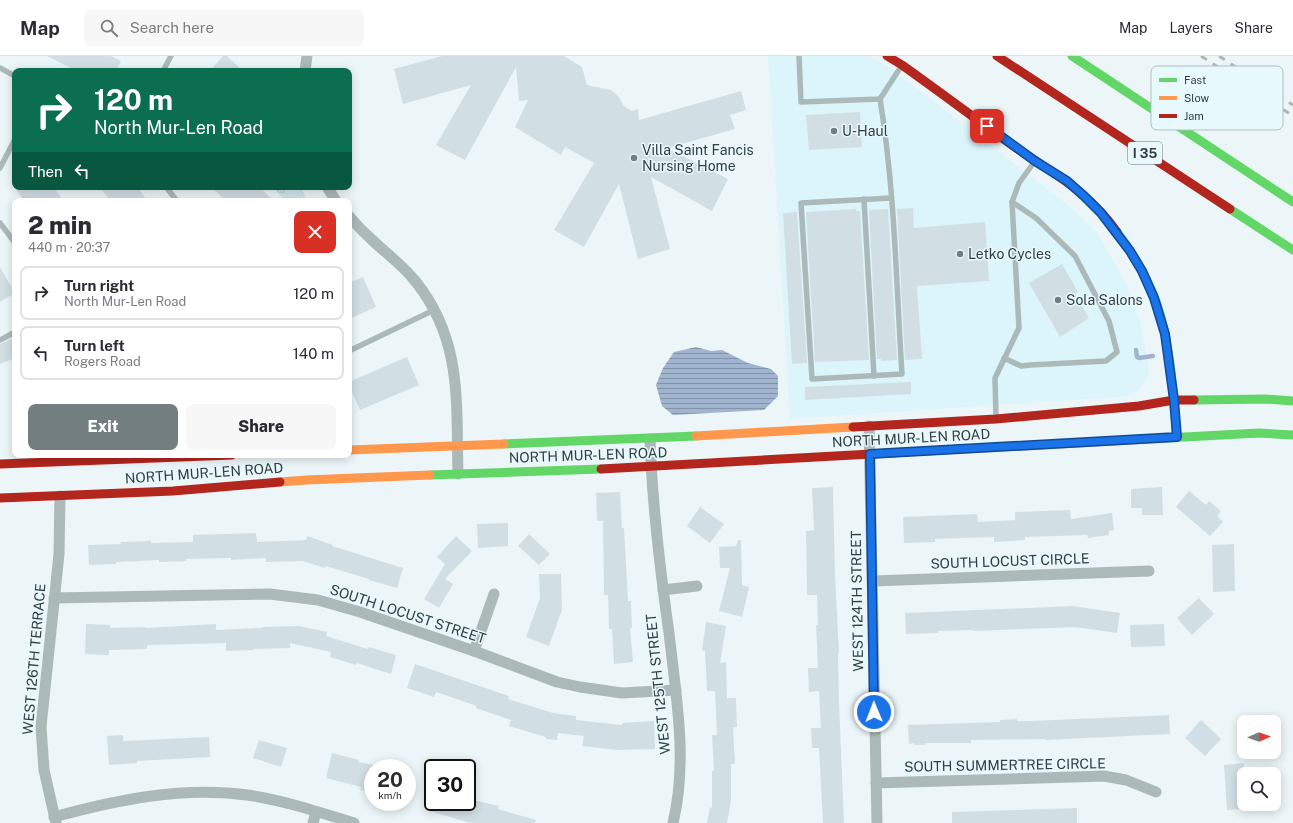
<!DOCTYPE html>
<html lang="en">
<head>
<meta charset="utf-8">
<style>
  body { margin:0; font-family:"Public Sans",sans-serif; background:#f7f7f7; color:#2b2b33; height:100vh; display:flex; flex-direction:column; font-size:15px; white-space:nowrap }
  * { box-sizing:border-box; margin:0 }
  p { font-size:13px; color:#7c7c81 }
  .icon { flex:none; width:22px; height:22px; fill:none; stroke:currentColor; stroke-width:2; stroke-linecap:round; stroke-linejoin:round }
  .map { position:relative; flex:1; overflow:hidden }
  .sheet { position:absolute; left:12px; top:142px; width:340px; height:260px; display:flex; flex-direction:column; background:#fff; border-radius:8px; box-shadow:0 2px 10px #0003 }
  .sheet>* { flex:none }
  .hud { position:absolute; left:12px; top:12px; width:340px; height:122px; border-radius:8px; box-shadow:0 2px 10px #0003; background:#0b6e4f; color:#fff; overflow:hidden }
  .needle { width:26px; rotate:88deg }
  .buttons { position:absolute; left:1237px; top:659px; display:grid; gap:8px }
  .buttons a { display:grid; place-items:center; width:44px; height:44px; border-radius:8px; background:#fff; box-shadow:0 2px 10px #0003; font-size:20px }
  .speed { position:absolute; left:364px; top:703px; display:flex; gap:8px; font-size:20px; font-weight:700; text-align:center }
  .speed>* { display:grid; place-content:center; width:52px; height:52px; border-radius:50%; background:#fff; box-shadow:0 2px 10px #0003; line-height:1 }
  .speed small { font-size:10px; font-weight:400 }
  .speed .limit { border:2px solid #111; border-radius:6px; background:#fff; color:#111 }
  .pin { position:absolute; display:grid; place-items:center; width:34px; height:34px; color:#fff; margin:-17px; border-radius:8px; box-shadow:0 2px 6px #0006 }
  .me { position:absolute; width:44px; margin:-22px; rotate:359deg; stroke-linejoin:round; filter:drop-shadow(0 0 3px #0008) }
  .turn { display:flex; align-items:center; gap:14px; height:84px; padding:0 16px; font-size:18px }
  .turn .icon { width:52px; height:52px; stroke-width:2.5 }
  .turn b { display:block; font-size:28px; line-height:34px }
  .then { display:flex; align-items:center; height:38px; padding:0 16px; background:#0003; gap:8px; font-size:15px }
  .round { display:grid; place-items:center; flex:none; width:42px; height:42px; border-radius:8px; background:#f7f7f7 }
  .headline { display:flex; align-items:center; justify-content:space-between; height:68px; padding:0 16px }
  h1 { font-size:24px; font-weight:800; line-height:30px }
  .cta { display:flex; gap:8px; margin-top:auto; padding:8px 16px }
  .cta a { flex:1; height:46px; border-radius:8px; background:#727e80; color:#fff; font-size:16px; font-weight:800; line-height:46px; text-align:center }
  .cta a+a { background:#f7f7f7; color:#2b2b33 }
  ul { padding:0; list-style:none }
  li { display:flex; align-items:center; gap:12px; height:54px; margin:0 8px 6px; padding:0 8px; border:2px solid #e1e1e2; border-radius:8px }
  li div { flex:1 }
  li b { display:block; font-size:15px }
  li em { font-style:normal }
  header { display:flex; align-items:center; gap:24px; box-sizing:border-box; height:56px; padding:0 20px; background:#fff; border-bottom:1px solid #e1e1e2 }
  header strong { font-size:19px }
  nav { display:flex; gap:22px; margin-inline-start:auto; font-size:14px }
  .search { width:280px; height:36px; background:#f7f7f7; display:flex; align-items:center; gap:10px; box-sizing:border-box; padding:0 14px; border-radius:8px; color:#7c7c81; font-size:15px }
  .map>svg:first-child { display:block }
  .built { fill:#dbf5fb }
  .park { fill:url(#park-tufts) }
  .water { fill:url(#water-rules) }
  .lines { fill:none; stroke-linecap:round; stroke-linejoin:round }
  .stream { stroke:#a0b4cf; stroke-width:4.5 }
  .building { fill:#d1dfe5 }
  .lane { stroke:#abbab9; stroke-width:5.5 }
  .street { stroke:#abbab9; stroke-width:11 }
  .fast { stroke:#63d668; stroke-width:9 }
  .slow { stroke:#ff974d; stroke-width:9 }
  .jam { stroke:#b3261e; stroke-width:9 }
  .rail { stroke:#abb6b7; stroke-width:3; stroke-dasharray:7 7; stroke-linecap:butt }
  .route-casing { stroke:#114b97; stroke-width:10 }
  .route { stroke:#1a73e8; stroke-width:7 }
  .poi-dot { fill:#727e80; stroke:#e7f9fd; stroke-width:1.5 }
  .labels { text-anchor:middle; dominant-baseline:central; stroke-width:3; stroke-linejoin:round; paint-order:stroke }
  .shield { fill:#e7f9fd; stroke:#687578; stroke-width:1 }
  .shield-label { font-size:13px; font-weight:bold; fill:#313d3f }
  .poi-label { font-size:14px; fill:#313d3f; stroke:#e7f9fd; text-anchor:start }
  .street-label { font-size:14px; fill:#313d3f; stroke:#e7f9fd }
  .key { fill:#e7f9fd; stroke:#b0c1c4; stroke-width:1 }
  .key-label { font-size:11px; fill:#313d3f }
</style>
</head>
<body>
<header>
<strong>Map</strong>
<div class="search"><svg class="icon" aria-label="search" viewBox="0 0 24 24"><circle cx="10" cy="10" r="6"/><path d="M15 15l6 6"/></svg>Search here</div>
<nav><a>Map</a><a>Layers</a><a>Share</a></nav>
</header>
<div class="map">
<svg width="1293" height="767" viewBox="0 0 1293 767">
  <defs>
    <pattern id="park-tufts" width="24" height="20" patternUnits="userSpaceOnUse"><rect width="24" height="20" fill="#d0eaef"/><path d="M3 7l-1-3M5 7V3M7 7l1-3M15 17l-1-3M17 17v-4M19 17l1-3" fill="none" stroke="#b3cace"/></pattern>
    <pattern id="water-rules" width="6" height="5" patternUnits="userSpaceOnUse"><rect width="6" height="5" fill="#a0b4cf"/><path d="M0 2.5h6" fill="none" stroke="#8394a9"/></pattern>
  </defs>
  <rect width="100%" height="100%" fill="#ecf6f8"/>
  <path class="built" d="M768,0H870L897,17L1069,150L1097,177L1125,225L1140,265L1147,301L1149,319L1137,336L1129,340L790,363Z"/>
  <path class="park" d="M272,131H300L308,145H283L281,140Z"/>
  <path class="water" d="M696,291L711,295L722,294L748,307L771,313L778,320V340L764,354L673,359L662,350L656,329L663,312L674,296Z"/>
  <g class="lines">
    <path class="stream" d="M1136,294L1137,301L1139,302L1153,300"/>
  </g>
  <g class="building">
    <path d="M47,0H111L121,5L116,15H77Z"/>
    <path d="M223,0H227L243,15H210Z"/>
    <path d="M442,0H564L582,11L587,29L611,34L618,40L624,50L632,55L638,53L639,64L741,35L746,54L730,59L735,73L667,92L728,123L712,155L651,121L670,193L638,203L619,128L584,191L554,174L594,107L565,91L561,99L515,71L528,44L519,45L516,11L465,104L436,89L471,29L403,48L394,13Z"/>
    <path d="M860,56L862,91L809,94L806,59Z"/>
    <path d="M15,131H54L63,145H24Z"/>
    <path d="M100,131H138L147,145H110Z"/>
    <path d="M211,131H259L274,145H226Z"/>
    <path d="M913,152L914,172L985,166L989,225L917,230L922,303L905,304L897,153Z"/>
    <path d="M856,153V155H860L869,304L815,306L806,156Z"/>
    <path d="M888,153L897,304L881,305V303H877L869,154Z"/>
    <path d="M797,156L807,307L792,308L783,157Z"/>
    <path d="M1062,208L1078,236L1075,238L1089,262L1060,281L1029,227Z"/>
    <path d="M0,211L15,237L0,246Z"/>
    <path d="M363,221L376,251L349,263V227Z"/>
    <path d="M13,282L15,286V302L0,308V288Z"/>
    <path d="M407,301L419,329L360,354L349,329V326Z"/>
    <path d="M911,326V338L805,344V331Z"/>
    <path d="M833,431L835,519L839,597H838L839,646L844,767H823L819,692H812L811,672H821L819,635L809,636L808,612H818L816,569H818L817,539H807L806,475L814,474L812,432Z"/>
    <path d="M1162,431L1163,459H1142V452H1131V433Z"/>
    <path d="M1189,435L1206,449L1209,445L1221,455L1217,460L1223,466L1210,480L1176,451Z"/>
    <path d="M620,436L622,472H624L628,545H631L632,572H630L633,606L614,608L612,573H609L608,539H604L603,465H597L596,437Z"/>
    <path d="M700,451L724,468L710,487L687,470Z"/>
    <path d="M1070,454L1071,463L1112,457L1114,474L1109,475V479L1088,482L1087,479L1025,481V484L994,486V481L935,483V486L904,487L903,461L977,458L978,466L1015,464V456Z"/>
    <path d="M508,467V490L478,492L477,468Z"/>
    <path d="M256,477L257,486L306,484L307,480L333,489L332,490L403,512L397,532L369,524V523L326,510L325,512L303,505L266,506V502L231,504V502L186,503V505L159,506V504L116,506V508L89,509L88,489L121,488L120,486L151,485V487L193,486V479Z"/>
    <path d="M529,478L550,498L539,509L518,490Z"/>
    <path d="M456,480L472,495L445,523L453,528L439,552L424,543L445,508L437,501Z"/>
    <path d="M738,484H741L742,529L749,531L742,561L719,555L730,512H720L719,491L736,490Z"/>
    <path d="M1234,488L1235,535L1213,536L1212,489Z"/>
    <path d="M539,518H561L562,554L549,590L526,581L540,542Z"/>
    <path d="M1199,542L1214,558L1192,579L1177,562Z"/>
    <path d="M1073,550L1120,557L1117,577L1075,571L974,575V574L938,575V577L906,578L905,557Z"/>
    <path d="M706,566L726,570L720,607L726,606L727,642H736L737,671H733L735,708H731V745L727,767H707L710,751L712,752V715H714L712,679H717L715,635H707L705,595L702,594Z"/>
    <path d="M86,568L110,569V572L146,571V572L216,568V574L262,572V571L299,570L327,576L326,580L368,593L369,591L396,599L391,618L357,607L356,609L330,601L331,596L290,587V592L254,593V594L226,595V587L147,589V593L109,594V599L85,598Z"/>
    <path d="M1164,568L1165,590L1131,591L1130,569Z"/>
    <path d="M415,608L509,640L508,643L553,657L576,660V664L622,669V667L654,665L655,693L616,694L582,690L584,680L558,677L557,684L546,683V681L509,670L511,664L476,652L477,650L436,636L434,641L407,632Z"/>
    <path d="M1169,659L1170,678L1045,684V683L971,684V687H925V689H914V687L909,688L908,669L1000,666V664L1017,663V665H1031Z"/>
    <path d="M1201,664L1221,683L1205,700L1185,682Z"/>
    <path d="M123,679V685L209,681L210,701L137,705V707L109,709L107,680Z"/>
    <path d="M259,684L287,692L281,711L253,702Z"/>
    <path d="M332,697L359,704L358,706L373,709V736L360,734L361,731L326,722Z"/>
    <path d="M1244,707V753L1227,754L1224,709Z"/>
    <path d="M469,743L499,750L498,753L536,764L535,767H470L430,755L433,746H469Z"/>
    <path d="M1077,752V767H952V756Z"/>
  </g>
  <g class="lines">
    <g class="lane">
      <path d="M799,0L801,46L880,43L902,9"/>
      <path d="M0,12L15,20"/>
      <path d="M163,15L171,0"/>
      <path d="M880,43C895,134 896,226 902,318L812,323L801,147L891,142"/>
      <path d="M0,112L15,83"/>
      <path d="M166,131L177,145"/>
      <path d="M864,143L874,320"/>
      <path d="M0,167L15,187"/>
      <path d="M0,284L15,276"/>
      <path d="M349,295L434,254"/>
      <path d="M1004,302L1021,310L1031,309L1106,305L1117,296L1109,265L1075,200L1036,162L1012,146"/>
      <path d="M996,362L995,322L1019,272L1012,146L1019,127L1035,105"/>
    </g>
    <g class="street">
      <path d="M305,15L307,0"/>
      <path d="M327,131L336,145"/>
      <path d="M349,160C355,167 361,174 368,180C384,196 402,208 416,226C463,285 456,348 458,418"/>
      <path d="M869,370L877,767"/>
      <path d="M650,383C652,448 660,513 669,577C676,640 688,705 673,767"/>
      <path d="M873,525L1149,515"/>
      <path d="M663,534L697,530"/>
      <path d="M54,542L270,538L318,544L360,556L474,595L557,626L580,631L622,637L676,634"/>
      <path d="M474,595L494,538"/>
      <path d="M876,727L1104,720L1126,724L1156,736"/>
      <path d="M54,761C116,744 183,730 247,739C283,744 319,756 354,767"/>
      <path d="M56,767L44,714L41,671L59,498L60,440"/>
      <path d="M313,767L316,756"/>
    </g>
    <g class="fast">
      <path d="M1072,0L1293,146"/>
      <path d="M1230,153L1293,194"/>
      <path d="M1117,176C1133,198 1148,222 1157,248C1171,289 1173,338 1177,381"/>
      <path d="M1194,344L1265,343L1293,345"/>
      <path d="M1166,382L1259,377L1293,379"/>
      <path d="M504,388L696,380"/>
      <path d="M430,419L601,413"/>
    </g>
    <g class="slow">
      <path d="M696,380L853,371"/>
      <path d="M349,394L504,388"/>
      <path d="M908,396L1166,382"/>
      <path d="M280,426L306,424L430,419"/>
    </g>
    <g class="jam">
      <path d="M887,0L902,9C940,36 977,64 1015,91C1054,118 1089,136 1117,176"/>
      <path d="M997,0L1230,153"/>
      <path d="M853,371L996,363L1139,350L1174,344H1194"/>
      <path d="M0,408L232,399"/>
      <path d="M601,413L908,396"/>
      <path d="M0,442L173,435L280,426"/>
    </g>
    <g class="rail">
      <path d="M1201,0L1293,60"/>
      <path d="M1219,0L1293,49"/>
    </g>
  </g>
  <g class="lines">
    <defs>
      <path id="route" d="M874,656L870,398L1177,381L1174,344L1165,278L1154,242L1142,215L1130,195L1101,157L1084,140L1067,125L1035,105L987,70"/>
    </defs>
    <use href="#route" class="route-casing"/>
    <use href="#route" class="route"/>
  </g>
  <g class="poi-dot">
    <circle cx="834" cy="75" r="4"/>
    <circle cx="634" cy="102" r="4"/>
    <circle cx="960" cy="198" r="4"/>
    <circle cx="1058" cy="244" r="4"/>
  </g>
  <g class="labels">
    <rect class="shield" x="1128" y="86" width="34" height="22" rx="3"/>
    <g class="shield-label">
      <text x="1145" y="97">I 35</text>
    </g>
    <g class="poi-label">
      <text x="842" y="75">U-Haul</text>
      <text x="642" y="94">Villa Saint Fancis<tspan x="642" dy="16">Nursing Home</tspan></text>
      <text x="968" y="198">Letko Cycles</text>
      <text x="1066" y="244">Sola Salons</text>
    </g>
    <g class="street-label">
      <text transform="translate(911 382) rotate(-3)">NORTH MUR-LEN ROAD</text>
      <text transform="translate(588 399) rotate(-2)">NORTH MUR-LEN ROAD</text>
      <text transform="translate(204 417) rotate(-4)">NORTH MUR-LEN ROAD</text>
      <text transform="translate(1010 505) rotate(-2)">SOUTH LOCUST CIRCLE</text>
      <text transform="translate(857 545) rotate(-91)">WEST 124TH STREET</text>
      <text transform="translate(408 558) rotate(18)">SOUTH LOCUST STREET</text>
      <text transform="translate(34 603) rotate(-85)">WEST 126TH TERRACE</text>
      <text transform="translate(658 628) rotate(-96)">WEST 125TH STREET</text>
      <text transform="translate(1005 709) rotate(-1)">SOUTH SUMMERTREE CIRCLE</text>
    </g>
  </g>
  <rect x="1151" y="10" width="132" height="64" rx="6" class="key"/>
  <rect x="1159" y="22" width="18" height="4" fill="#63d668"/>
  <rect x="1159" y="40" width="18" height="4" fill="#ff974d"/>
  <rect x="1159" y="58" width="18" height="4" fill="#b3261e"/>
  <g class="key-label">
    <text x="1184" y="28">Fast</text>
    <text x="1184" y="46">Slow</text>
    <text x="1184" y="64">Jam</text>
  </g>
</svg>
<div class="buttons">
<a><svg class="needle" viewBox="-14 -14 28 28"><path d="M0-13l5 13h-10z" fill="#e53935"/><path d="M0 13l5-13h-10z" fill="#7c7c81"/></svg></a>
<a><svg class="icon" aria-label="search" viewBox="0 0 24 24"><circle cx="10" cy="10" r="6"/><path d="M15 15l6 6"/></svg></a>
</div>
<div class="speed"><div>20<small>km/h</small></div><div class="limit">30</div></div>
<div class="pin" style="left:987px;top:70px;background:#d93025"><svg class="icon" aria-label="arrive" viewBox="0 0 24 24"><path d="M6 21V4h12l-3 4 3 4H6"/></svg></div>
<svg class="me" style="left:874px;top:656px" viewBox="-20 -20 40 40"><circle r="17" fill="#1a73e8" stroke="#fff" stroke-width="3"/><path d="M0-11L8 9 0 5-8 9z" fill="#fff"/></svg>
<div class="hud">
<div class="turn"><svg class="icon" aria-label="right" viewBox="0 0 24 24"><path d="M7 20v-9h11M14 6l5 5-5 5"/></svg><div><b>120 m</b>North Mur-Len Road</div></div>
<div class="then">Then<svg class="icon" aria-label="left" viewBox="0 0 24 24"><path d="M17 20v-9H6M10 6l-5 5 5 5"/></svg></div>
</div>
<section class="sheet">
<div class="headline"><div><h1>2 min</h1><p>440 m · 20:37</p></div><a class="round" style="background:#d93025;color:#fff"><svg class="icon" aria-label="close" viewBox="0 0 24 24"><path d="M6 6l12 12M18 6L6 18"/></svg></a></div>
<ul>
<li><svg class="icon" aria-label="right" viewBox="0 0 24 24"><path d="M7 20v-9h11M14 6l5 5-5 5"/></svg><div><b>Turn right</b><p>North Mur-Len Road</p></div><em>120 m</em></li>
<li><svg class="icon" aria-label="left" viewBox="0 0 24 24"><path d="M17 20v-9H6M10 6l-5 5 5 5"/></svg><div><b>Turn left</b><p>Rogers Road</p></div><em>140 m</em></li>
</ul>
<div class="cta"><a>Exit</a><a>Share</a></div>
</section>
</div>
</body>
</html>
